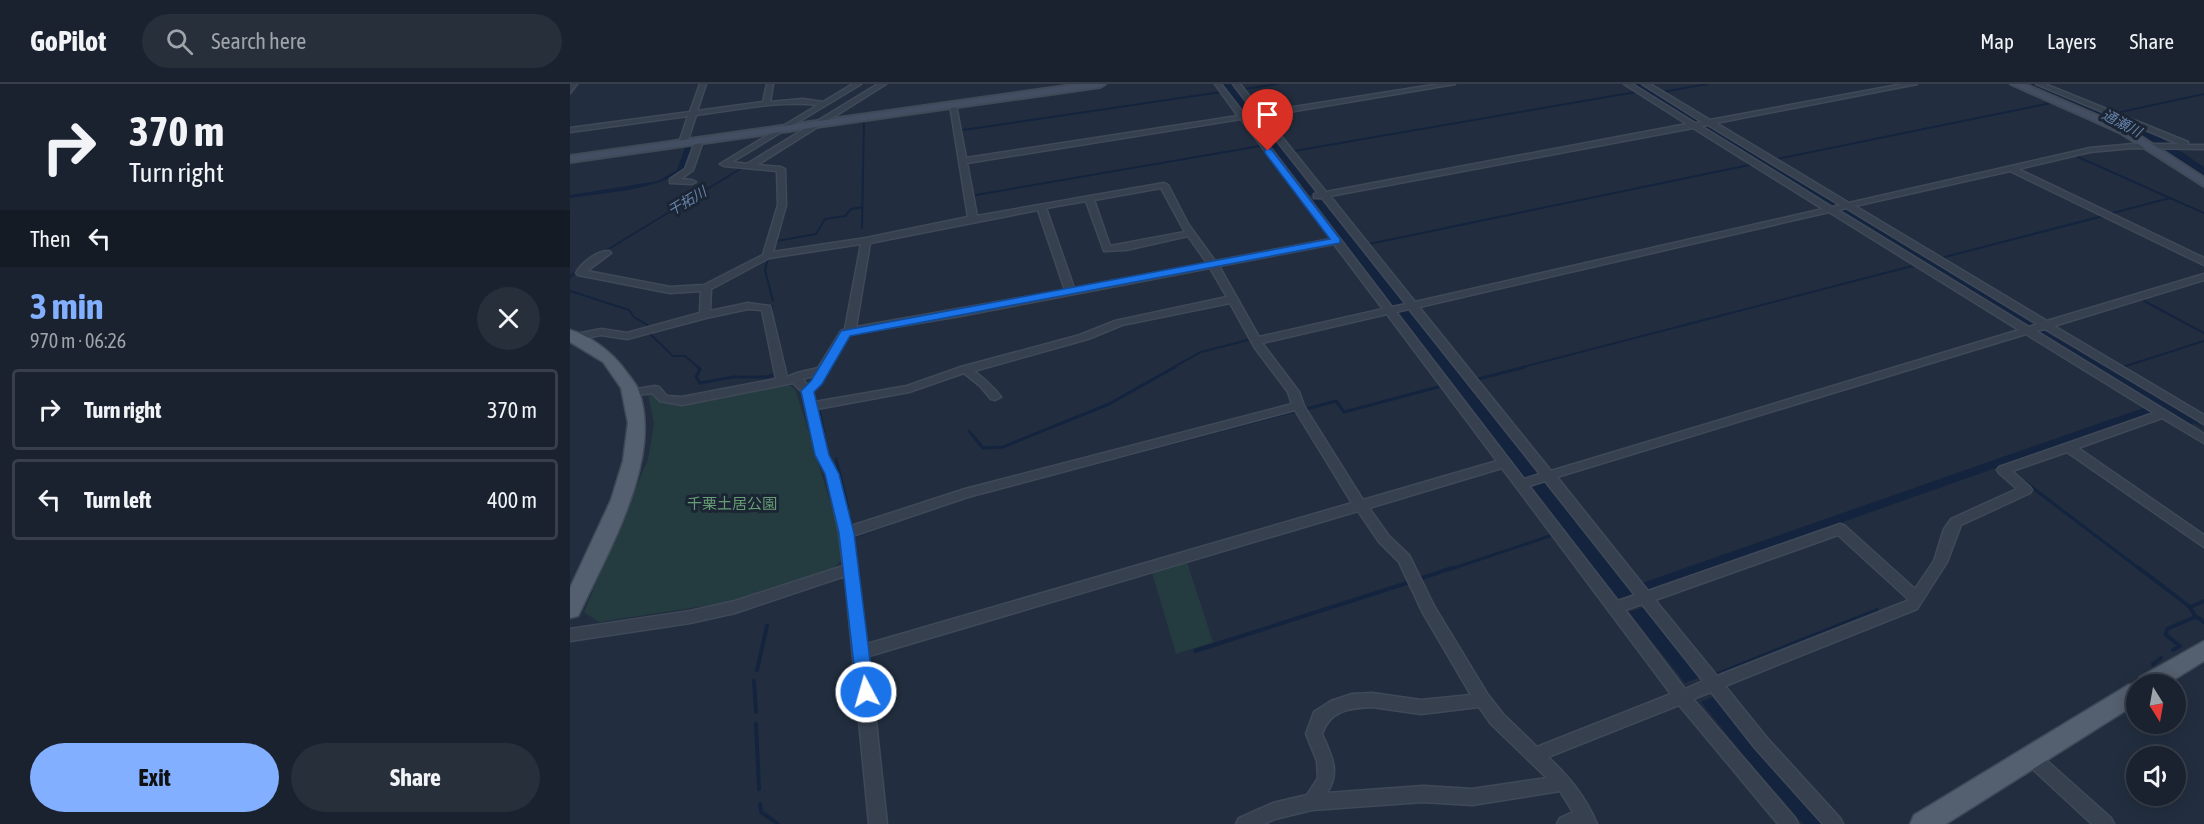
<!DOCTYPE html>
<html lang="en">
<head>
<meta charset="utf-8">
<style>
  body { margin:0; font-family:"Asap Condensed","Noto Sans JP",sans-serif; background:#272f3b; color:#f1f3f6; height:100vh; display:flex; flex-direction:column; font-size:22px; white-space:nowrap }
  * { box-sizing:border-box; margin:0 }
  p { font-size:20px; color:#9fa4aa }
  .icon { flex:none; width:33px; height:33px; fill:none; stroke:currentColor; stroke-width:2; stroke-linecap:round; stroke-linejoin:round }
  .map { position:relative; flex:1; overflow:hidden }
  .sheet { display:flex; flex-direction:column; background:#1a222f; width:570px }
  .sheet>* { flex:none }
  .guide { background:#1a222f; color:#f1f3f6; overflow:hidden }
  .needle { width:39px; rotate:169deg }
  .fabs { position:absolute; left:1556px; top:590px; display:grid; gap:12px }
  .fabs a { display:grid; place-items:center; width:60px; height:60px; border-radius:50%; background:#1a222f; box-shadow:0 3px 15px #0003,0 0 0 2px #383f4b; font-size:30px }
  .pin { position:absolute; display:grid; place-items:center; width:51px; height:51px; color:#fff; margin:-62px -26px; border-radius:50% 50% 50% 0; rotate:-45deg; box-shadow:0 0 6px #0007 }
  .pin .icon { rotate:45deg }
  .me { position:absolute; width:66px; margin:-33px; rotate:354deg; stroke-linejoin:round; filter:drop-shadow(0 0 4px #0008) }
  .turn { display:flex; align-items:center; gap:21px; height:126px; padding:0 30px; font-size:27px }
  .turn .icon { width:78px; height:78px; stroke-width:2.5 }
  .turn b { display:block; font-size:42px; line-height:51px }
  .then { display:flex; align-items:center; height:57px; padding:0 30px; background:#0003; gap:12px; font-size:22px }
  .round { display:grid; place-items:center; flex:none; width:63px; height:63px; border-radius:32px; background:#272f3b }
  .overview { display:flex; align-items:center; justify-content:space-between; height:102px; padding:0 30px }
  h1 { font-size:36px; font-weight:700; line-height:45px; color:#82afff }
  .action { display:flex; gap:12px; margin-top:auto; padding:12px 30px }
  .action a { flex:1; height:69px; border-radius:36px; background:#82afff; color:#111; font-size:24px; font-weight:700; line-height:69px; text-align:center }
  .action a+a { background:#272f3b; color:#f1f3f6 }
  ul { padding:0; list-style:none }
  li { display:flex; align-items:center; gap:18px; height:81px; margin:0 12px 9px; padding:0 18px; border:3px solid #383f4b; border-radius:6px }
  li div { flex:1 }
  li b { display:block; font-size:22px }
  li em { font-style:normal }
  header { display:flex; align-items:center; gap:36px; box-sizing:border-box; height:84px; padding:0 30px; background:#1a222f; border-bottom:2px solid #383f4b }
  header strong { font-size:28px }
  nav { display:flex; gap:33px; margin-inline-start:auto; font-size:21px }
  .search { width:420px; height:54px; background:#272f3b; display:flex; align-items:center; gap:15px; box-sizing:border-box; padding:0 21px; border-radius:33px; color:#9fa4aa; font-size:22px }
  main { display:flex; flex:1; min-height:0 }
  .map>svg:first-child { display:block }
  .green { fill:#243c40 }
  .water { fill:#14243e }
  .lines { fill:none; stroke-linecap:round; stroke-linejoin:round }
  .stream-far2 { stroke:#14243e; stroke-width:2 }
  .stream-far1 { stroke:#14243e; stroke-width:3 }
  .stream { stroke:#14243e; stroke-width:4 }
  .river { fill:#14243e; fill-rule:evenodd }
  .street-casing { stroke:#3f4958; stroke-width:3 }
  .secondary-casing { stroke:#3f4958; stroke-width:4 }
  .primary-casing { stroke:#3f4958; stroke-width:3 }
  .street { fill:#36404f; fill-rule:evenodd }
  .secondary { fill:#444e62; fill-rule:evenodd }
  .primary { fill:#545f6f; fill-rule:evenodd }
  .route { fill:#1a73e8; stroke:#114b97; stroke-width:1.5 }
  .labels { text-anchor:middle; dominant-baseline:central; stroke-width:6; stroke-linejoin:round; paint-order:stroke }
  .far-water-label { font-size:14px; font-style:italic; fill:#6884ab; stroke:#1b2534 }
  .park-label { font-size:15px; fill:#679d75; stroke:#1b2534 }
</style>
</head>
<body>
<header>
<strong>GoPilot</strong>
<div class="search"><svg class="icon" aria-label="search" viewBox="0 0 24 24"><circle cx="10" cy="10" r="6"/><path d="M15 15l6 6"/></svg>Search here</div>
<nav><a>Map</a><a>Layers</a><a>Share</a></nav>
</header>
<main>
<section class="sheet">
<div class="guide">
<div class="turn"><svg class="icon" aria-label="right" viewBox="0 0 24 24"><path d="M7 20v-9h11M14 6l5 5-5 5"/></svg><div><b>370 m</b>Turn right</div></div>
<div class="then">Then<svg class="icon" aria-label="left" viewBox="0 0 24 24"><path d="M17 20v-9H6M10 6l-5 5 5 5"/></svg></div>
</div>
<div class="overview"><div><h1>3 min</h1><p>970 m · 06:26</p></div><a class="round"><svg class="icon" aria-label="close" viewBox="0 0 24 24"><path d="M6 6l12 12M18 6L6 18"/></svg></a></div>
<ul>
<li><svg class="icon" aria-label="right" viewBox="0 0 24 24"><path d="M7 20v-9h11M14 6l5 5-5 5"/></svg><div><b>Turn right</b></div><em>370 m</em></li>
<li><svg class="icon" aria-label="left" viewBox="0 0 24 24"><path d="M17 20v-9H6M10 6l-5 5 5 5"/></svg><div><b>Turn left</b></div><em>400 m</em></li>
</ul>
<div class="action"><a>Exit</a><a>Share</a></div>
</section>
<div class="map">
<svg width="1634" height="740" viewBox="0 0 1634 740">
  <rect width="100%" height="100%" fill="#222e3f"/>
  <g class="green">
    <path d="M213,302H221L226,307L265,434L274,474L262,485L161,518L29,538L14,528L78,375L84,339L78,309L84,308L91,316L109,321L192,304L194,306Z"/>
    <path d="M616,475L643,558L606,570L581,485Z"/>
  </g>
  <g class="water">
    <path d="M653,0H663L836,219L833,220L837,226H841L969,389L954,393L829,229L832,227L827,221L823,222L742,116L745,114L742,111L739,112L679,34V30L676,31Z"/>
    <path d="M1062,0H1072L1271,120L1269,122L1276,126L1279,125L1469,239L1465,241L1475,247L1479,246L1631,337L1627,338L1634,345L1624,339L1619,341L1468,249L1472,247L1462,241L1458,242L1270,128L1272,126L1266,122L1262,123L1131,42L1133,41L1126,39Z"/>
    <path d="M125,60L116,86C81,107 39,108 0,114V111L88,97L107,86L116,61Z"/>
    <path d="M1576,323L1584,328L1078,507L1072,499Z"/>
    <path d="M977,398L1064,510L1048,515L962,403Z"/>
    <path d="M1075,523L1131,593L1115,599L1059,528Z"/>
    <path d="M1145,612L1256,740H1233L1170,667L1131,618Z"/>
  </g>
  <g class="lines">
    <g class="stream-far2">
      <path d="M674,5L708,0"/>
      <path d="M1093,8L1137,0"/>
      <path d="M1551,28L1634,10"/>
      <path d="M393,46L651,8"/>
      <path d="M724,67L1066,8"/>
      <path d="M1508,73L1600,114"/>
      <path d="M1207,75L1481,19"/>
      <path d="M406,111L690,62"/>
      <path d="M1539,130L1600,114L1634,129"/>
      <path d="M292,144L294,35"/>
      <path d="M799,160L1184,80"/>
      <path d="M203,166L207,157L246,150L255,135L275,132L281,125L293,123"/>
      <path d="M32,169L175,82"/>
      <path d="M198,174L195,186L203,217"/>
      <path d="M1371,174L1533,132"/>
      <path d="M0,193L16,178"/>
      <path d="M0,207L59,226L64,233L79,242L80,250L103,272H115L129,284"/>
      <path d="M1574,217L1634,249"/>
      <path d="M201,227L202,222"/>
      <path d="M693,252L811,225"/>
      <path d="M1553,283L1634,257"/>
      <path d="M602,284L631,268L678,256"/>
      <path d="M949,284L1346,181"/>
    </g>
    <g class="stream-far1">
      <path d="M128,283L130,285L126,293L130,299L163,293H197L206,290"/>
      <path d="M908,295L955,283"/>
      <path d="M249,324L257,367"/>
      <path d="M736,325L766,317L774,328L868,303"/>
      <path d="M399,347L413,364L433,363L539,320L605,283"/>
      <path d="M266,375L278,424"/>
      <path d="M503,385L725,327"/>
      <path d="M1447,392L1571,486"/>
      <path d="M280,433L282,442"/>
      <path d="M285,468L283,453L322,439"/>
      <path d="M878,486L980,452"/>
    </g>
    <g class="stream">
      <path d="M1569,484L1620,523L1625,532L1634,538"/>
      <path d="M852,494L882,484"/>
      <path d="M1620,523L1634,517"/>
      <path d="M1603,566L1610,562L1596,551L1597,545L1625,533"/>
      <path d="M625,567L837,499"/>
      <path d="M1583,580L1591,574"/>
      <path d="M187,586L197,542"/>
      <path d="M1145,591L1307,526"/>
      <path d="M184,597L186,628"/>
      <path d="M186,640L189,705"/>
      <path d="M190,720L191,728L208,740"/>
    </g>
    <path class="river" d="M1461,0H1475L1557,35L1591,54L1634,83V92L1549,39Z"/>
    <defs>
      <g id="street">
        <path d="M1,0H7L0,9V1Z"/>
        <path d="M130,0H136L127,27L193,18L197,0H203L200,18L233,15L253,18L283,0H291L162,78L177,80L308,0H316L187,81L211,83L215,85L216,121L203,168L296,154L398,133L380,21L383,19L386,21L396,74L668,32L645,0H651L675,31L685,29L663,0H670L692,28L869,0H885L695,32L756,108L1117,40L1054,0H1062L1125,39L1132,38L1072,0H1080L1140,36L1333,0H1347L1146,39L1279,119L1520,64L1563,60H1609L1466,0H1475L1618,58V61H1634V65L1563,64L1520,68L1448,85L1634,174V181L1440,87L1285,122L1477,237L1634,190V196L1484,242L1634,331V340L1475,245L1466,247L1634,350V359L1592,334L1508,364L1634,451V463L1497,368L1442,387L1460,403L1462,406L1460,409L1391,441L1377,478L1347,525L1155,602L1197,654L1270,734L1273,740H1253L1185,664L1141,608L1123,615L1225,734L1228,740H1208L1109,621L978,673C1000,694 1015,712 1027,740H987L990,734L1003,728L990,707L902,721L853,718L742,726L705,735L694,740H666L669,734L703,719L737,711L748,694L747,677L736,650L744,628L761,617L782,610L802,609L851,616L901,611L853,529L829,478L809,458L788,427L299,572L317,740H299L275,492L165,529L120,539L0,557V545L120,527L165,517L273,482L269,449L256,390L246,371L232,308L223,299L112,321L90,317L82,309L61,312L55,309L61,306L85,302L89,303L97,312L112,313L206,295L192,226L178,225L136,234L57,255L31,251L6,256L1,253L2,251L31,245L57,249L130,229L131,207L100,209L8,191L6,189C11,179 28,166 39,167L41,169L17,187L100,203L134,201L193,171L208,121L207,87L154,82L150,80L248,21C208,16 165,26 126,31L117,59L113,61L109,59L118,32L0,48V44L120,28ZM688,33L748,109L744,110V114H752L836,220L822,223L678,34ZM671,35L761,155L645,177L618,140L598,101L594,99L407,132L397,79ZM1138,41L1270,121L1262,123L1131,42ZM1123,44L1253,125L845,218L760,112ZM591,104L615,148L540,162L524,116ZM516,117L534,167L556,166L618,152L637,179L504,204L476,124ZM1276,124L1467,240L1459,243L1268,126ZM468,126L495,206L286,243L300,159ZM1259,128L1449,246L981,387L849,223ZM291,160L275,245L271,247L248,284L227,289L217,293L200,222L178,219L140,227L141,205L199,174ZM764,160L813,225L689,253L649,182ZM640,184L657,213L545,237L510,251L391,283L337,302L245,318L243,307L232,295L256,289L279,251L282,250L385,233ZM660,219L685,264L718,308L722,320L395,405L281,442L268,390L258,371L247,325L339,308L394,289L410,302L421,315L425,316L431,313C423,302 414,295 404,287L518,255L552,241ZM839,225L970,390L954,395L826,228ZM817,230L927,377L793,416L734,322L729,308L692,259ZM1456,250L1584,329L1429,383L1427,386L1429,389L1447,405L1381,435L1374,445L1364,477L1345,505L1275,442L1270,440L1078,507L987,393ZM725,326L782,419L297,560L283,452L398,413ZM932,384L1101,610L967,663L933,630L918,611L864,522L839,471L819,452L799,424ZM975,397L1065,511L1048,517L959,402ZM1268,451L1338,515L1337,517L1147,592L1085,516ZM1072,520L1133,597L1115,605L1055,526ZM802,623L851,630L909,623L921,640L977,694L902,705L853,702L757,709C771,687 761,671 752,650C760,626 779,624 802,623Z"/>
        <path d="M126,55L133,57L123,86L111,95L122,96L126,98L122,100L100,99V95L115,85Z"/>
        <path d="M1461,666L1467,668L1541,734L1544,740H1522L1455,678L1453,673L1455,668Z"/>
      </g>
      <g id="secondary">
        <path d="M510,0H535L530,3L0,78V72Z"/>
        <path d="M1441,0H1454L1559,45L1634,94V102L1551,49Z"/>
      </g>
      <g id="primary">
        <path d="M0,246C21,252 43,269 55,286C59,292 65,298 68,305C94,372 39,466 11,526L8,532L0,534V504L41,416L53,377L58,339L51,304L33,278L0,258Z"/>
        <path d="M1634,557V577L1597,600H1566V620L1376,740H1340L1344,731L1558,601L1567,599L1570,593Z"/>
      </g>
    </defs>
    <use href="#street" class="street-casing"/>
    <use href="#secondary" class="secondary-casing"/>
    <use href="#primary" class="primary-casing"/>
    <use href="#street" class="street"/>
    <use href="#secondary" class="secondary"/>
    <use href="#primary" class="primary"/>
  </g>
  <path class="route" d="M695,65H701L770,155V159L280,252L252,300L244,308L259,371L269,390L284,449L304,608L302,613L296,615L289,613L287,608L269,449L255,390L245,371L231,307L241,297L271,247L760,155L695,69Z"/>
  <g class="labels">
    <g class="far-water-label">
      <text transform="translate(1552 39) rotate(28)">通瀬川</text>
      <text transform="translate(117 117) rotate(-31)">干拓川</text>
    </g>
    <g class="park-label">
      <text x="162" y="419">千栗土居公園</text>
    </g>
  </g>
</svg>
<div class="fabs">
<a><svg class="needle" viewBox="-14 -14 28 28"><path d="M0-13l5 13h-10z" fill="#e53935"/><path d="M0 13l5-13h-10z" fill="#9fa4aa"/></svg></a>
<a><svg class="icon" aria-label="sound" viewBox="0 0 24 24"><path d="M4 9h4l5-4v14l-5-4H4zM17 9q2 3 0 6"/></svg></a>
</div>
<div class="pin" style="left:698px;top:67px;background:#d93025"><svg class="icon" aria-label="arrive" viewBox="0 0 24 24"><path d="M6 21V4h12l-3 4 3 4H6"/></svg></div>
<svg class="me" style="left:296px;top:608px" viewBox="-20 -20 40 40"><circle r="17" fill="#1a73e8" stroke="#fff" stroke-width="3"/><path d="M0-11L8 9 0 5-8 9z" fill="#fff"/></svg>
</div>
</main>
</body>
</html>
